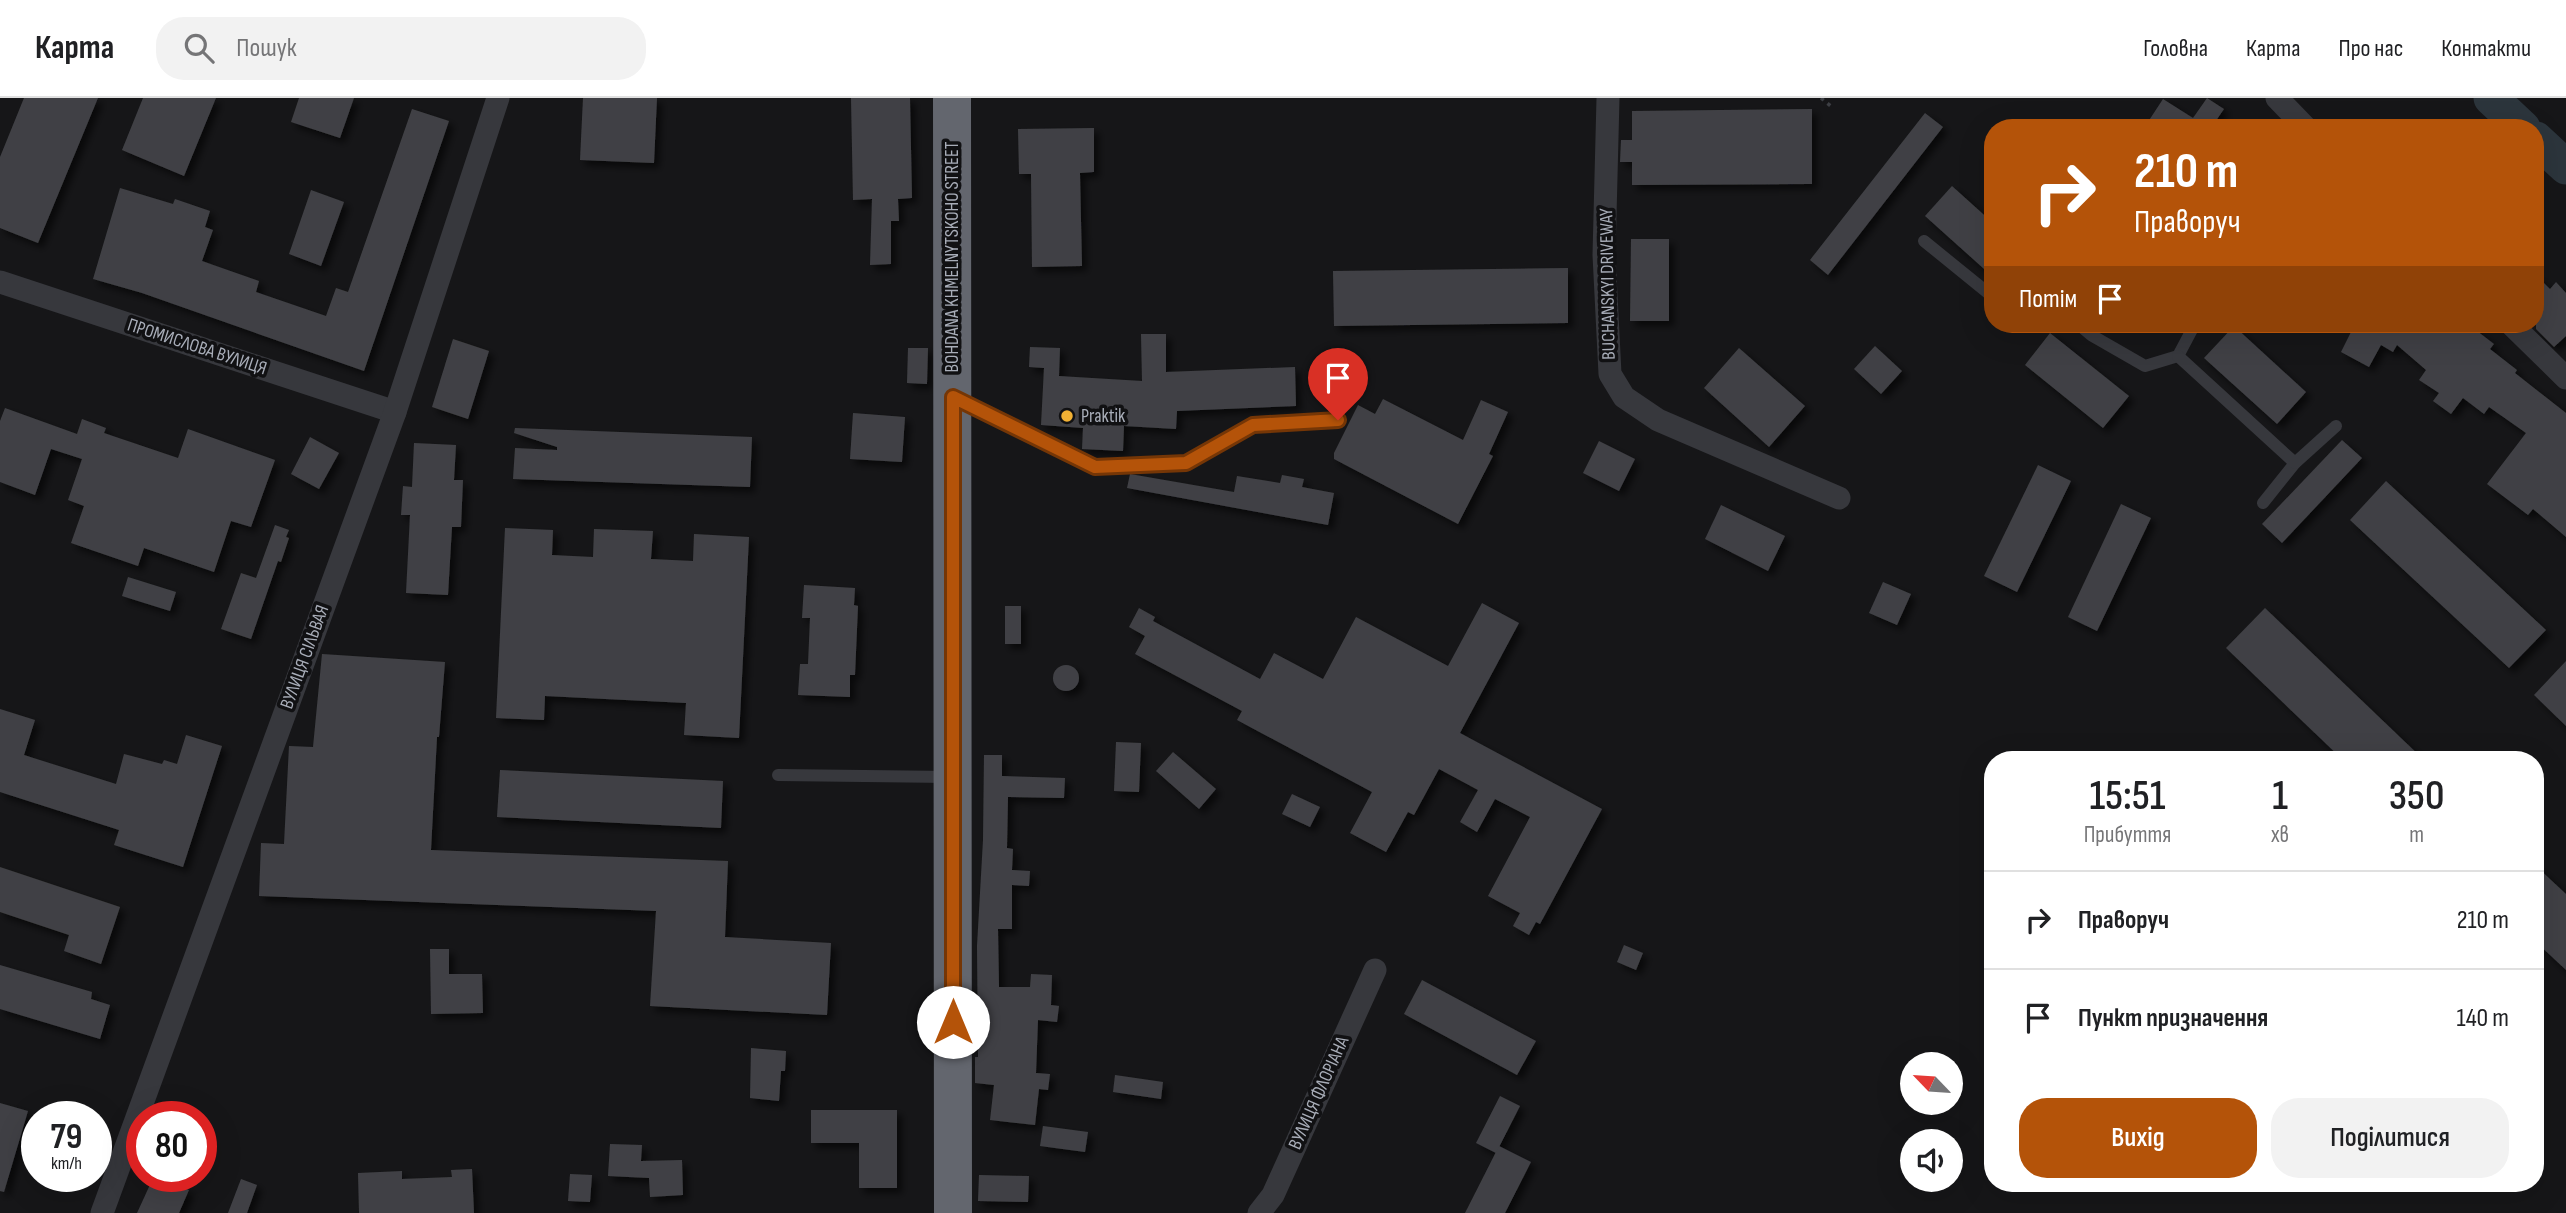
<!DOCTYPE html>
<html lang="uk">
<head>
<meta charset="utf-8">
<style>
  body { margin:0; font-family:"Sofia Sans Condensed",sans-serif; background:#f2f2f2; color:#202124; height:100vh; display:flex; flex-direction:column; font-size:26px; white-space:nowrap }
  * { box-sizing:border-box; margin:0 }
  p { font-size:23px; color:#757577 }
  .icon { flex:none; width:38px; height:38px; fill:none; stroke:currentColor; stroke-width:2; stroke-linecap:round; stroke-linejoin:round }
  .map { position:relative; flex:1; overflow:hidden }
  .panel { position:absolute; left:1984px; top:653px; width:560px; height:441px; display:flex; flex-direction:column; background:#fff; border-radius:28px; box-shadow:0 7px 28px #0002 }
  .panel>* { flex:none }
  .hud { position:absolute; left:1984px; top:21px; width:560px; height:214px; border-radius:28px; box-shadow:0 7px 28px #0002; background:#b45309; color:#fff; overflow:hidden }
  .needle { width:46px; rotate:295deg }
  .tools { position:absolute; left:1900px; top:954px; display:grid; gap:14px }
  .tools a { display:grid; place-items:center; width:63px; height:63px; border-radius:50%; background:#fff; box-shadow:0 7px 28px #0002; font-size:35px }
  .speed { position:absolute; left:21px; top:1003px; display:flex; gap:14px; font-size:35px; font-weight:700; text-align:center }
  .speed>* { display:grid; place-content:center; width:91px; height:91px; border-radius:50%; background:#fff; box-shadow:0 7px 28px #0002; line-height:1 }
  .speed small { font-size:18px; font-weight:400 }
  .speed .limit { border:10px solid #d22; background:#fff; color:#111 }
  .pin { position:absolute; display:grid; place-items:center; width:60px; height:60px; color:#fff; margin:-72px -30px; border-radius:50% 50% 50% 0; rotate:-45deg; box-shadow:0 0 7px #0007 }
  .pin .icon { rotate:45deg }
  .me { position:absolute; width:77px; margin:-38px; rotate:0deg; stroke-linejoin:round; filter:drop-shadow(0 0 5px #0008) }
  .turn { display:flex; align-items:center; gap:24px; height:147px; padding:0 35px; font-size:32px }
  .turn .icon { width:91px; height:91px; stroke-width:2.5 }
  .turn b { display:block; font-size:49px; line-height:60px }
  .then { display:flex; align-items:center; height:66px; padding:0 35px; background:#0003; gap:14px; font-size:26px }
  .eta { display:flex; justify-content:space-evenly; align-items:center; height:119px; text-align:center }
  .eta b { font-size:42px; font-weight:600; line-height:49px }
  .action { display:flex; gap:14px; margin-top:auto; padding:14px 35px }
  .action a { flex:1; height:80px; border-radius:28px; background:#b45309; color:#fff; font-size:28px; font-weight:600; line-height:80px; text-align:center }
  .action a+a { background:#f2f2f2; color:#202124 }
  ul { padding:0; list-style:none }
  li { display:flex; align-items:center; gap:21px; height:98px; padding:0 35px; border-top:2px solid #e0e0e0 }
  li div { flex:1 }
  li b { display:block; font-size:26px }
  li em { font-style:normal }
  header { display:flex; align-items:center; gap:42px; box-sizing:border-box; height:98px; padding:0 35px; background:#fff; border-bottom:2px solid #e0e0e0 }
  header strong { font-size:33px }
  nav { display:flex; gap:38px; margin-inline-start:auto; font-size:24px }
  .search { width:490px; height:63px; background:#f2f2f2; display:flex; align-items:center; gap:18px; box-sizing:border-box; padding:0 24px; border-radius:28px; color:#757577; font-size:26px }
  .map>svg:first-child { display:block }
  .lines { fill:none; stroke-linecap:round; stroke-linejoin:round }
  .river { stroke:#2c353c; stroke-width:35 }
  .building { fill:#404145; filter:url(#shadow) }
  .path { stroke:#3d3f44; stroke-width:3.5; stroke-dasharray:3.5 5; stroke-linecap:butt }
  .lane { stroke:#37383d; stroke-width:12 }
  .street { stroke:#37383d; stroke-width:23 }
  .highway { stroke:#63666e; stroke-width:38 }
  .route-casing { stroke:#753606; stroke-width:18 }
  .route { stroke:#b45309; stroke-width:12 }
  .poi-dot { fill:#f2b134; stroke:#111113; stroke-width:2.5 }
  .labels { text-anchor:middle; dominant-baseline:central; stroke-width:7; stroke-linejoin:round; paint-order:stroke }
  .street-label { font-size:19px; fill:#a8adb8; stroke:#111113 }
  .poi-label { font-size:19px; fill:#a8adb8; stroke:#111113; text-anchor:start }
</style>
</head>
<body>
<header>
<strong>Карта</strong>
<div class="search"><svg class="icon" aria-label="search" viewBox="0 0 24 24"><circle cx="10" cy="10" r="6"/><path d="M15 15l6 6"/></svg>Пошук</div>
<nav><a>Головна</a><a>Карта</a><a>Про нас</a><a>Контакти</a></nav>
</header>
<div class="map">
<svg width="2566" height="1115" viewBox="0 0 2566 1115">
  <defs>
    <filter id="shadow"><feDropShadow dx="5" dy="5" stdDeviation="3.5" flood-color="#0009"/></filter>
  </defs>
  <rect width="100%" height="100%" fill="#161618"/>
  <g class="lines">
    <g class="river">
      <path d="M2491,0L2523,30"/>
      <path d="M2536,41L2566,69"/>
    </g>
  </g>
  <g class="building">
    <path d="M24,0H98L38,145L0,130V59Z"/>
    <path d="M143,0H216L184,78L122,52Z"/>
    <path d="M299,0H354L340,40L291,24Z"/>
    <path d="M583,0H657L654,65L580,62Z"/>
    <path d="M851,0H910L912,100L898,101L899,123H891V166L870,167L872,101L853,102Z"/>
    <path d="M2207,0L2224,11L2211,30H2144L2163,1L2193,20Z"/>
    <path d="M412,11L449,23L364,273L142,195L93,181L120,90L173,106L175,101L210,113L205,129L213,132L202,163L259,183L256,194L326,218L336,190L348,194Z"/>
    <path d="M1812,11V86L1632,87V64H1620L1621,42H1632V13Z"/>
    <path d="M1925,15L1943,29L1828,177L1810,162Z"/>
    <path d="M1094,30V74L1080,75L1082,168L1032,169L1031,76H1019L1018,31Z"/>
    <path d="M1952,88L1993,125V179L1925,118Z"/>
    <path d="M311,92L344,104L321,168L289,156Z"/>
    <path d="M1631,141H1669V223H1630Z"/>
    <path d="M1568,170V225L1334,228L1333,173Z"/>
    <path d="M2536,177L2550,191L2556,184L2566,195V238L2554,249L2536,231Z"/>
    <path d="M2355,226H2468L2494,246L2490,251L2517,272L2515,275L2566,315V439L2533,411L2528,417L2487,386L2526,335L2489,309L2484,316L2463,300L2451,316L2433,303L2439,295L2419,282L2426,272L2397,247L2393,254L2381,247L2369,269L2341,254Z"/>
    <path d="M2234,228L2306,294L2277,326L2204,260Z"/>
    <path d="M2050,235L2129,298L2103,330L2025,267Z"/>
    <path d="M1141,236H1166V274L1295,269L1296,308L1177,313L1176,331L1124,328L1123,353L1082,351L1083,330L1041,327L1044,270L1029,269L1030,249L1060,250L1059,278L1142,283Z"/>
    <path d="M453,241L489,253L468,321L432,309Z"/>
    <path d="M1875,248L1902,273L1881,296L1854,271Z"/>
    <path d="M908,250H928L927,286L907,285Z"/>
    <path d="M1739,250L1805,308L1769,349L1704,290Z"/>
    <path d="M1383,301L1463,342L1481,302L1508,314L1489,356L1493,358L1458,426L1334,361V355L1358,307L1375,316Z"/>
    <path d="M5,310L77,336L82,321L106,330L104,335L178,360L188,331L275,362L251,429L231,423L214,474L144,450L138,468L71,445L84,408L68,402L82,361L51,351L35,397L0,384V323Z"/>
    <path d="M853,315L905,319L902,364L850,361Z"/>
    <path d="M515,330L752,339L750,389L513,381L515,350L557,352V349L514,335Z"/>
    <path d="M310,339L339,355L319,391L291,376Z"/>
    <path d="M2342,342L2362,360L2282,445L2262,426Z"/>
    <path d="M1599,343L1635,361L1619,393L1583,375Z"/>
    <path d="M414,345L456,347L454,382H463L461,429H452L448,497L406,495L410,417H401L403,388L412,389Z"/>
    <path d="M2038,367L2071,383L2017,494L1984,478Z"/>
    <path d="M1130,376L1234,394L1237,378L1280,385L1282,377L1304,381L1302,389L1334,395L1328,427L1127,390Z"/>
    <path d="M2386,383L2546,532L2509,570L2350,422Z"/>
    <path d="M2121,406L2151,420L2097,533L2068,519Z"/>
    <path d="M1721,407L1785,438L1768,473L1705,441Z"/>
    <path d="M275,427L289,432L286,439L289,440L281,464L278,463L251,541L221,531L241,475L256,480Z"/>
    <path d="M505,430L553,432L552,457L593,459L594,431L653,433L651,461L693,463L694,436L749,439L739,640L684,637L686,605L545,598L544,622L496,620Z"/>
    <path d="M128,479L176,494L170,513L122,498Z"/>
    <path d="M1883,484L1911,496L1897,527L1869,515Z"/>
    <path d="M804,487L855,490L854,507L858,508L855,577H850V599L798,597L800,566H808L810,520H802Z"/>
    <path d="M1482,505L1519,525L1460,635L1602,711L1540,826L1536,824L1529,837L1513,828L1520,815L1488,798L1530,719L1495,701L1477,734L1460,724L1478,692L1439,671L1414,717L1408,714L1386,754L1350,735L1372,694L1237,622L1242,613L1135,556L1145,538L1129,529L1139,510L1155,519L1153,523L1260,581L1274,555L1323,581L1356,519L1448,568Z"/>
    <rect x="1005" y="508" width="16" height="38"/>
    <path d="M2265,510L2424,662H2343L2226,550Z"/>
    <path d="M322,556L445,564L439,639H437L431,752L728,763L725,839L831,845L827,917L650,908L656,813L259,798L261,745L284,746L289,648L313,649Z"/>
    <path d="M2566,563V628L2534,597Z"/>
    <circle cx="1066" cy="580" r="13"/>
    <path d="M0,611L35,622L24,657L116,686L124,656L162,666L164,662L177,666L186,637L222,648L183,769L114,747L119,732L0,694Z"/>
    <path d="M1116,644L1141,645L1139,694L1114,693Z"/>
    <path d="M1173,654L1216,691L1199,711L1156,673Z"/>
    <path d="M984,657H1002V678L1065,680L1064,700L1008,699L1007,750L1013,751L1012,772L1030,773L1029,788L1012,787V831H998L999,889H1030L1031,876L1052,877L1051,907L1059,908L1057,924L1038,922L1036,975L1050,976L1048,992L1039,991L1035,1027L990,1022L994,987L975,985V959H978L977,848L983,742Z"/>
    <path d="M500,672L723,683L721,730L497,719Z"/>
    <path d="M1292,696L1320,709L1310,729L1282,716Z"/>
    <path d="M2536,768L2566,796V872L2536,844Z"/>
    <path d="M0,769L120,809L101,866L64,853L69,837L0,814Z"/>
    <path d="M1624,847L1643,855L1636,872L1617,864Z"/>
    <path d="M430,851H449V876H482L483,915L431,916Z"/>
    <path d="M0,867L92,894L91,901L110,907L100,941L0,911Z"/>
    <path d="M1422,882L1536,943L1517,977L1404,916Z"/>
    <path d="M751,950L786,953L785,973H781L779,1003L750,1000Z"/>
    <path d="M1115,977L1163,984L1161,1001L1113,994Z"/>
    <path d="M1500,998L1520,1008L1496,1055L1476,1045Z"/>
    <path d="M0,1005L28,1013L4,1094L0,1093Z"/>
    <path d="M811,1012H897V1090H859V1045H811Z"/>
    <path d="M1043,1028L1088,1034L1085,1054L1040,1048Z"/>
    <path d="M610,1046L642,1047L641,1063L682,1062L683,1097L650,1099L649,1080L608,1078Z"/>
    <path d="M1499,1048L1531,1064L1505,1115H1465Z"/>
    <path d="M472,1071L474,1115H359L358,1075L402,1073V1081L452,1079L451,1072Z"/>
    <path d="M570,1076L592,1077L590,1104L568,1103Z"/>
    <path d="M979,1077L1029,1078L1028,1104L978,1103Z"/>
    <path d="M154,1078L189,1092L179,1115H137Z"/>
    <path d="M241,1081L257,1087L247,1115H228Z"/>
  </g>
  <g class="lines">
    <path class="path" d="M1821,0L1833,10"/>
    <g class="lane">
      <path d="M1924,143L1993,199"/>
      <path d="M2078,226L2091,237L2145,268L2178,258L2195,226"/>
      <path d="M2178,258L2295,365L2263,405"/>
      <path d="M958,302L1095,369L1186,365L1253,327L1338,322"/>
      <path d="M2295,365L2336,328"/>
      <path d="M778,677L950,679"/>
    </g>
    <g class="street">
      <path d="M1608,0L1604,157L1610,276L1624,299L1658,322L1839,400"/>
      <path d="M2277,0L2306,30"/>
      <path d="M0,184L395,314"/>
      <path d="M2511,226L2566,280"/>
      <path d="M102,1115L395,314L498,0"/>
      <path d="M1259,1115L1273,1097L1375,872"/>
    </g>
    <path class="highway" d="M952,0L953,1115"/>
  </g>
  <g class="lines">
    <defs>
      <path id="route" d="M953,924V299L1095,369L1186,365L1253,327L1338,322"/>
    </defs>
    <use href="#route" class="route-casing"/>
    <use href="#route" class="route"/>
  </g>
  <circle class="poi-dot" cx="1067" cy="318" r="7"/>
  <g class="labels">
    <g class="street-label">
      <text transform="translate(952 159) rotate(-90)">BOHDANA KHMELNYTSKOHO STREET</text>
      <text transform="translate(1608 186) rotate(-91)">BUCHANSKYI DRIVEWAY</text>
      <text transform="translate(197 249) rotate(18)">ПРОМИСЛОВА ВУЛИЦЯ</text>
      <text transform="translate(305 559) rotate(-70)">ВУЛИЦЯ СІЛЬВАЯ</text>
      <text transform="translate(1319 995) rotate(-66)">ВУЛИЦЯ ФЛОРІАНА</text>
    </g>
    <g class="poi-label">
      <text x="1081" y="318">Praktik</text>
    </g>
  </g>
</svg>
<div class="tools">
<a><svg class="needle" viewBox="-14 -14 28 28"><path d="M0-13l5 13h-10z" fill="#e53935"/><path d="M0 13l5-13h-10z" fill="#757577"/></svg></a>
<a><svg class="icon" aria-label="sound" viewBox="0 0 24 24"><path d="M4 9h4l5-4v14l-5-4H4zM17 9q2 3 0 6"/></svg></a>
</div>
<div class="speed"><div>79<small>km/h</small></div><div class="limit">80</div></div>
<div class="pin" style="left:1338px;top:322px;background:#d93025"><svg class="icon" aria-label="arrive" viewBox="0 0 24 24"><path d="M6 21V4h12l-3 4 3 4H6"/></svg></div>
<svg class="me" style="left:953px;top:924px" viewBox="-20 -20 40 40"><circle r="19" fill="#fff"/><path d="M0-13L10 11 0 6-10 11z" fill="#b45309"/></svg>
<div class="hud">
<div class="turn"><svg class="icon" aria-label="right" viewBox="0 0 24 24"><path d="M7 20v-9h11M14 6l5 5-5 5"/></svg><div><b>210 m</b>Праворуч</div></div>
<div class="then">Потім<svg class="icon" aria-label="arrive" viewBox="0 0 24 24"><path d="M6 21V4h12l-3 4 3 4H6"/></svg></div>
</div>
<section class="panel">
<div class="eta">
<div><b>15:51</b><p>Прибуття</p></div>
<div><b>1</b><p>хв</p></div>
<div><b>350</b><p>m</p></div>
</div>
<ul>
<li><svg class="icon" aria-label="right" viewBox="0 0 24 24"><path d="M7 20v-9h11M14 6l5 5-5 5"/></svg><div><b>Праворуч</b></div><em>210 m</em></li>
<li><svg class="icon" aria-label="arrive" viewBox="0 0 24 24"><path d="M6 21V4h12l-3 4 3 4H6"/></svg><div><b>Пункт призначення</b></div><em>140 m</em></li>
</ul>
<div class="action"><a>Вихід</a><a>Поділитися</a></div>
</section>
</div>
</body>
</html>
